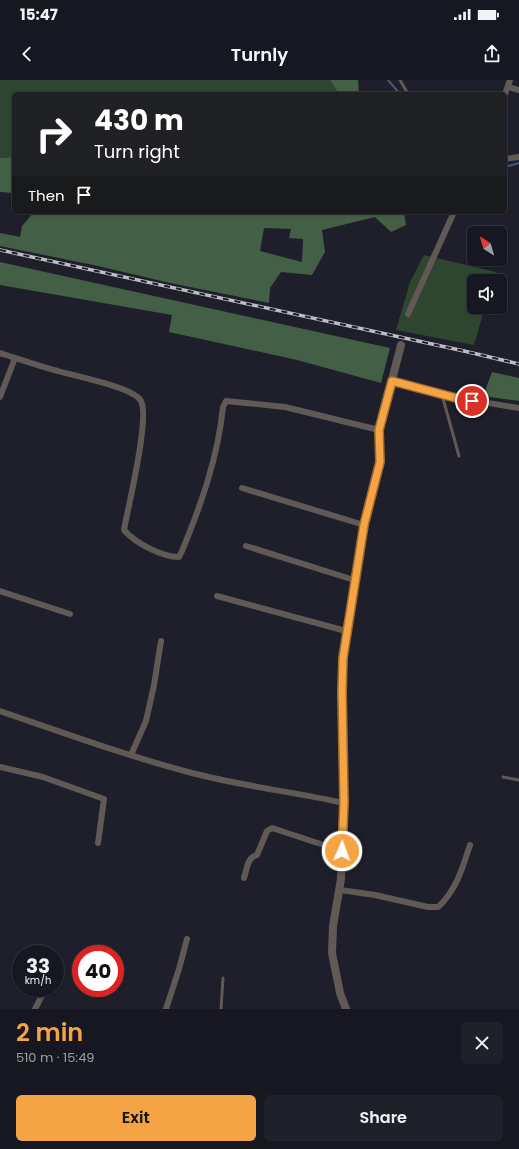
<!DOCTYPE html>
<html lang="en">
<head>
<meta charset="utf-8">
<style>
  body { margin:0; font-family:Poppins,sans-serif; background:#1f2029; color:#f1f3f6; height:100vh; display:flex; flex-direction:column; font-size:15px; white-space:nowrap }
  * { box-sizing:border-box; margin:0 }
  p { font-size:13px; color:#9e9fa5 }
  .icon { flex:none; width:22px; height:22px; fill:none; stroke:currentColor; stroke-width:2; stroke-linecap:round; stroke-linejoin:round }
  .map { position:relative; height:929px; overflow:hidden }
  .side { display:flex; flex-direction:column; background:#161720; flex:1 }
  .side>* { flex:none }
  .hud { position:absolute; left:12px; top:12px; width:495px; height:122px; border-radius:6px; box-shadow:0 1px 3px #0004,0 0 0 1px #35363e; background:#202124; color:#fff; overflow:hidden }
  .needle { width:26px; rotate:323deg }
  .fabs { position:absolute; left:467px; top:146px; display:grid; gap:8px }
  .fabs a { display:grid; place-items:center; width:40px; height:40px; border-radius:6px; background:#161720; box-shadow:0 1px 3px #0004,0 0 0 1px #35363e; font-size:20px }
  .speed { position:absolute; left:12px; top:865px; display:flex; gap:8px; font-size:20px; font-weight:700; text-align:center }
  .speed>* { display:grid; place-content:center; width:52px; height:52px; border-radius:50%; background:#161720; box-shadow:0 1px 3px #0004,0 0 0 1px #35363e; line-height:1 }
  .speed small { font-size:10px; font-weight:400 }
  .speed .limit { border:6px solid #d22; background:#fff; color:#111 }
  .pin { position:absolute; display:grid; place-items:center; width:34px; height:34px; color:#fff; margin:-17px; border:2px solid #fff; border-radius:50%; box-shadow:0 1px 4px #0007 }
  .me { position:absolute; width:44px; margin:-22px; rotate:2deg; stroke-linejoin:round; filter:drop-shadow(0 0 3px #0008) }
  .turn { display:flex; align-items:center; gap:14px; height:84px; padding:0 16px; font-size:18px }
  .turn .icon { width:52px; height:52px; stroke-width:2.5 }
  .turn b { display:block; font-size:28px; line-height:34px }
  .then { display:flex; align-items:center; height:38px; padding:0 16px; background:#0003; gap:8px; font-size:15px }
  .round { display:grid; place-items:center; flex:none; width:42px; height:42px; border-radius:6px; background:#1f2029 }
  .headline { display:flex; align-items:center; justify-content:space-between; height:68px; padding:0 16px }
  h1 { font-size:24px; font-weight:600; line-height:30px; color:#f4a444 }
  .primary-button { display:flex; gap:8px; margin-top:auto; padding:8px 16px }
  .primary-button a { flex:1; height:46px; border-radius:6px; background:#f4a444; color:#111; font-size:16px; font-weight:600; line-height:46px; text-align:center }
  .primary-button a+a { background:#1f2029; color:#f1f3f6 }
  .status { display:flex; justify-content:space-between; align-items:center; height:28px; padding:0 20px; background:#161720; direction:ltr }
  .status svg { height:11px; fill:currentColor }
  header { display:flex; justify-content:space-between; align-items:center; height:52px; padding:0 16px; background:#161720; font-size:18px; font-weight:600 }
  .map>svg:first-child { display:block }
  .green { fill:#2e4630 }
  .forest { fill:#435f45; fill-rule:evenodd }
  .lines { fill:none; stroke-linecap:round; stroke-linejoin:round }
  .stream { stroke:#425b77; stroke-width:2 }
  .service { stroke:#605956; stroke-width:3 }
  .minor { stroke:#605956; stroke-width:6 }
  .tertiary { stroke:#605956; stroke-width:8 }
  .rail-casing { stroke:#bcbdc5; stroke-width:3.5 }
  .rail { stroke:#1e1f2a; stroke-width:2; stroke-dasharray:6; stroke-linecap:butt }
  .route-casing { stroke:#9f6b2c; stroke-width:10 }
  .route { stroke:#f4a444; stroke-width:7 }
</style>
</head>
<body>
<div class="status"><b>15:47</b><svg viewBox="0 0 49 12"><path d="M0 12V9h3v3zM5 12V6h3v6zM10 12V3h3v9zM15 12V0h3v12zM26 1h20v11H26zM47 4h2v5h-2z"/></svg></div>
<header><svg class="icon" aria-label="back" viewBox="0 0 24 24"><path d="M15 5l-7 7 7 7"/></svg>Turnly<svg class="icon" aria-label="share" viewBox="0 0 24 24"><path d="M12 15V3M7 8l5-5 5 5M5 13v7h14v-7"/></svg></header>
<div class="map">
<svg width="519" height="929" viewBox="0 0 519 929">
  <rect width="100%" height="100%" fill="#1e1f2a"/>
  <g class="green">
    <path d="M0,0H330L339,14H14V77L0,78Z"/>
    <path d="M424,175L496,192L494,201H474V227H485L474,265L396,250L410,202Z"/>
  </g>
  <g class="forest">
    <path d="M330,0H358L359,14H339Z"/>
    <path d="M14,77V113L0,112V78Z"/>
    <path d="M34,132H404L406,145L391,152L375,137L322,150L325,172L312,195L281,192L270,208L269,223L170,203L98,186L0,166V153L20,157L22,146ZM264,148L291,149L289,158L303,159L302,182L260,171Z"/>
    <path d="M0,182L390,268L381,303L297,280L169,252L172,235L0,205Z"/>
    <path d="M492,292L519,298V321L483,316Z"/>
  </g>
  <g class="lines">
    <g class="stream">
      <path d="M388,0L400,14"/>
      <path d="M505,87L519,83"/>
    </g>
    <g class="service">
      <path d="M400,0L408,14"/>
      <path d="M442,315L459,376"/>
      <path d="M503,697L519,700"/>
      <path d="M221,929L223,898"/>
    </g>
    <g class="minor">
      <path d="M508,7L519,10"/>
      <path d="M505,14L510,0"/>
      <path d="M505,79L519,77"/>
      <path d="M408,234L454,132"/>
      <path d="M0,273C19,279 39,286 58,291C74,296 134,307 141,321C150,338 128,427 124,450C135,463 162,477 179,477L182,471C201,425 218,377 223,327L226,321L285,327L379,350"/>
      <path d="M392,301L456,318L519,328"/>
      <path d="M0,317L15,278"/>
      <path d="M242,408L364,445"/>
      <path d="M246,466L354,500"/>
      <path d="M0,511L70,534"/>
      <path d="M217,516L346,551"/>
      <path d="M0,631C64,653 127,676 192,693C242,706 293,712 344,723"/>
      <path d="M131,675L146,641L154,605L161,561"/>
      <path d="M0,687L43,697L104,719L98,763"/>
      <path d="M244,798C247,790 247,777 257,775L267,751L272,748L342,771"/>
      <path d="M340,810L375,815L428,827H438C456,811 463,787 470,765"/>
      <path d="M35,929L46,908"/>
      <path d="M166,929L179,889L187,859"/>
    </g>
    <path class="tertiary" d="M346,929L340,913L332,873L333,846L341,799L344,723L342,612L343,578L364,445L380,382L379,350L401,265"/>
    <defs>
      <path id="rail" d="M0,170L464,271L519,284"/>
    </defs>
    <use href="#rail" class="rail-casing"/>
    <use href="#rail" class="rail"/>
  </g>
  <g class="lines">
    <defs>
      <path id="route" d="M342,771L344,722L342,612L343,578L364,445L380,382L379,350L392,301L456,318L472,321"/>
    </defs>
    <use href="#route" class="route-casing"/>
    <use href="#route" class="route"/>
  </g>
</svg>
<div class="fabs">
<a><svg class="needle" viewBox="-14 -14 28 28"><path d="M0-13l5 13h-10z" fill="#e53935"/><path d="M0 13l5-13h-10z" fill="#9e9fa5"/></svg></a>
<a><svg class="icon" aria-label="sound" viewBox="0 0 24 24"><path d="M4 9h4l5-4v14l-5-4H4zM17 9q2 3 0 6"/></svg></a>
</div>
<div class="speed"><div>33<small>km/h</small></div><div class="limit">40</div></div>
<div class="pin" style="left:472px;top:321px;background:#d93025"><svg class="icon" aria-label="arrive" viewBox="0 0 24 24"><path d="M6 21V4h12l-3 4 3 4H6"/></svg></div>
<svg class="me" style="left:342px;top:771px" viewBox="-20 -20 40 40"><circle r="17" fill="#f4a444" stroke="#fff" stroke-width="3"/><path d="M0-11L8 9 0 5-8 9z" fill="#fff"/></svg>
<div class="hud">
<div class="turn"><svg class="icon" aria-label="right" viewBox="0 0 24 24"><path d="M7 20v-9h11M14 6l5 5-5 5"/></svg><div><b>430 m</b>Turn right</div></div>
<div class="then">Then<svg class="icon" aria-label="arrive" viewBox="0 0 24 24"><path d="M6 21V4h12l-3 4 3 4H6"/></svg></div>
</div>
</div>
<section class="side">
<div class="headline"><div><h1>2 min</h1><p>510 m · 15:49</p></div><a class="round"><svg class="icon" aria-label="close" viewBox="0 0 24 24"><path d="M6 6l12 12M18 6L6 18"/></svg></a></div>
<div class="primary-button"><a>Exit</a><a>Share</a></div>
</section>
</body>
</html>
